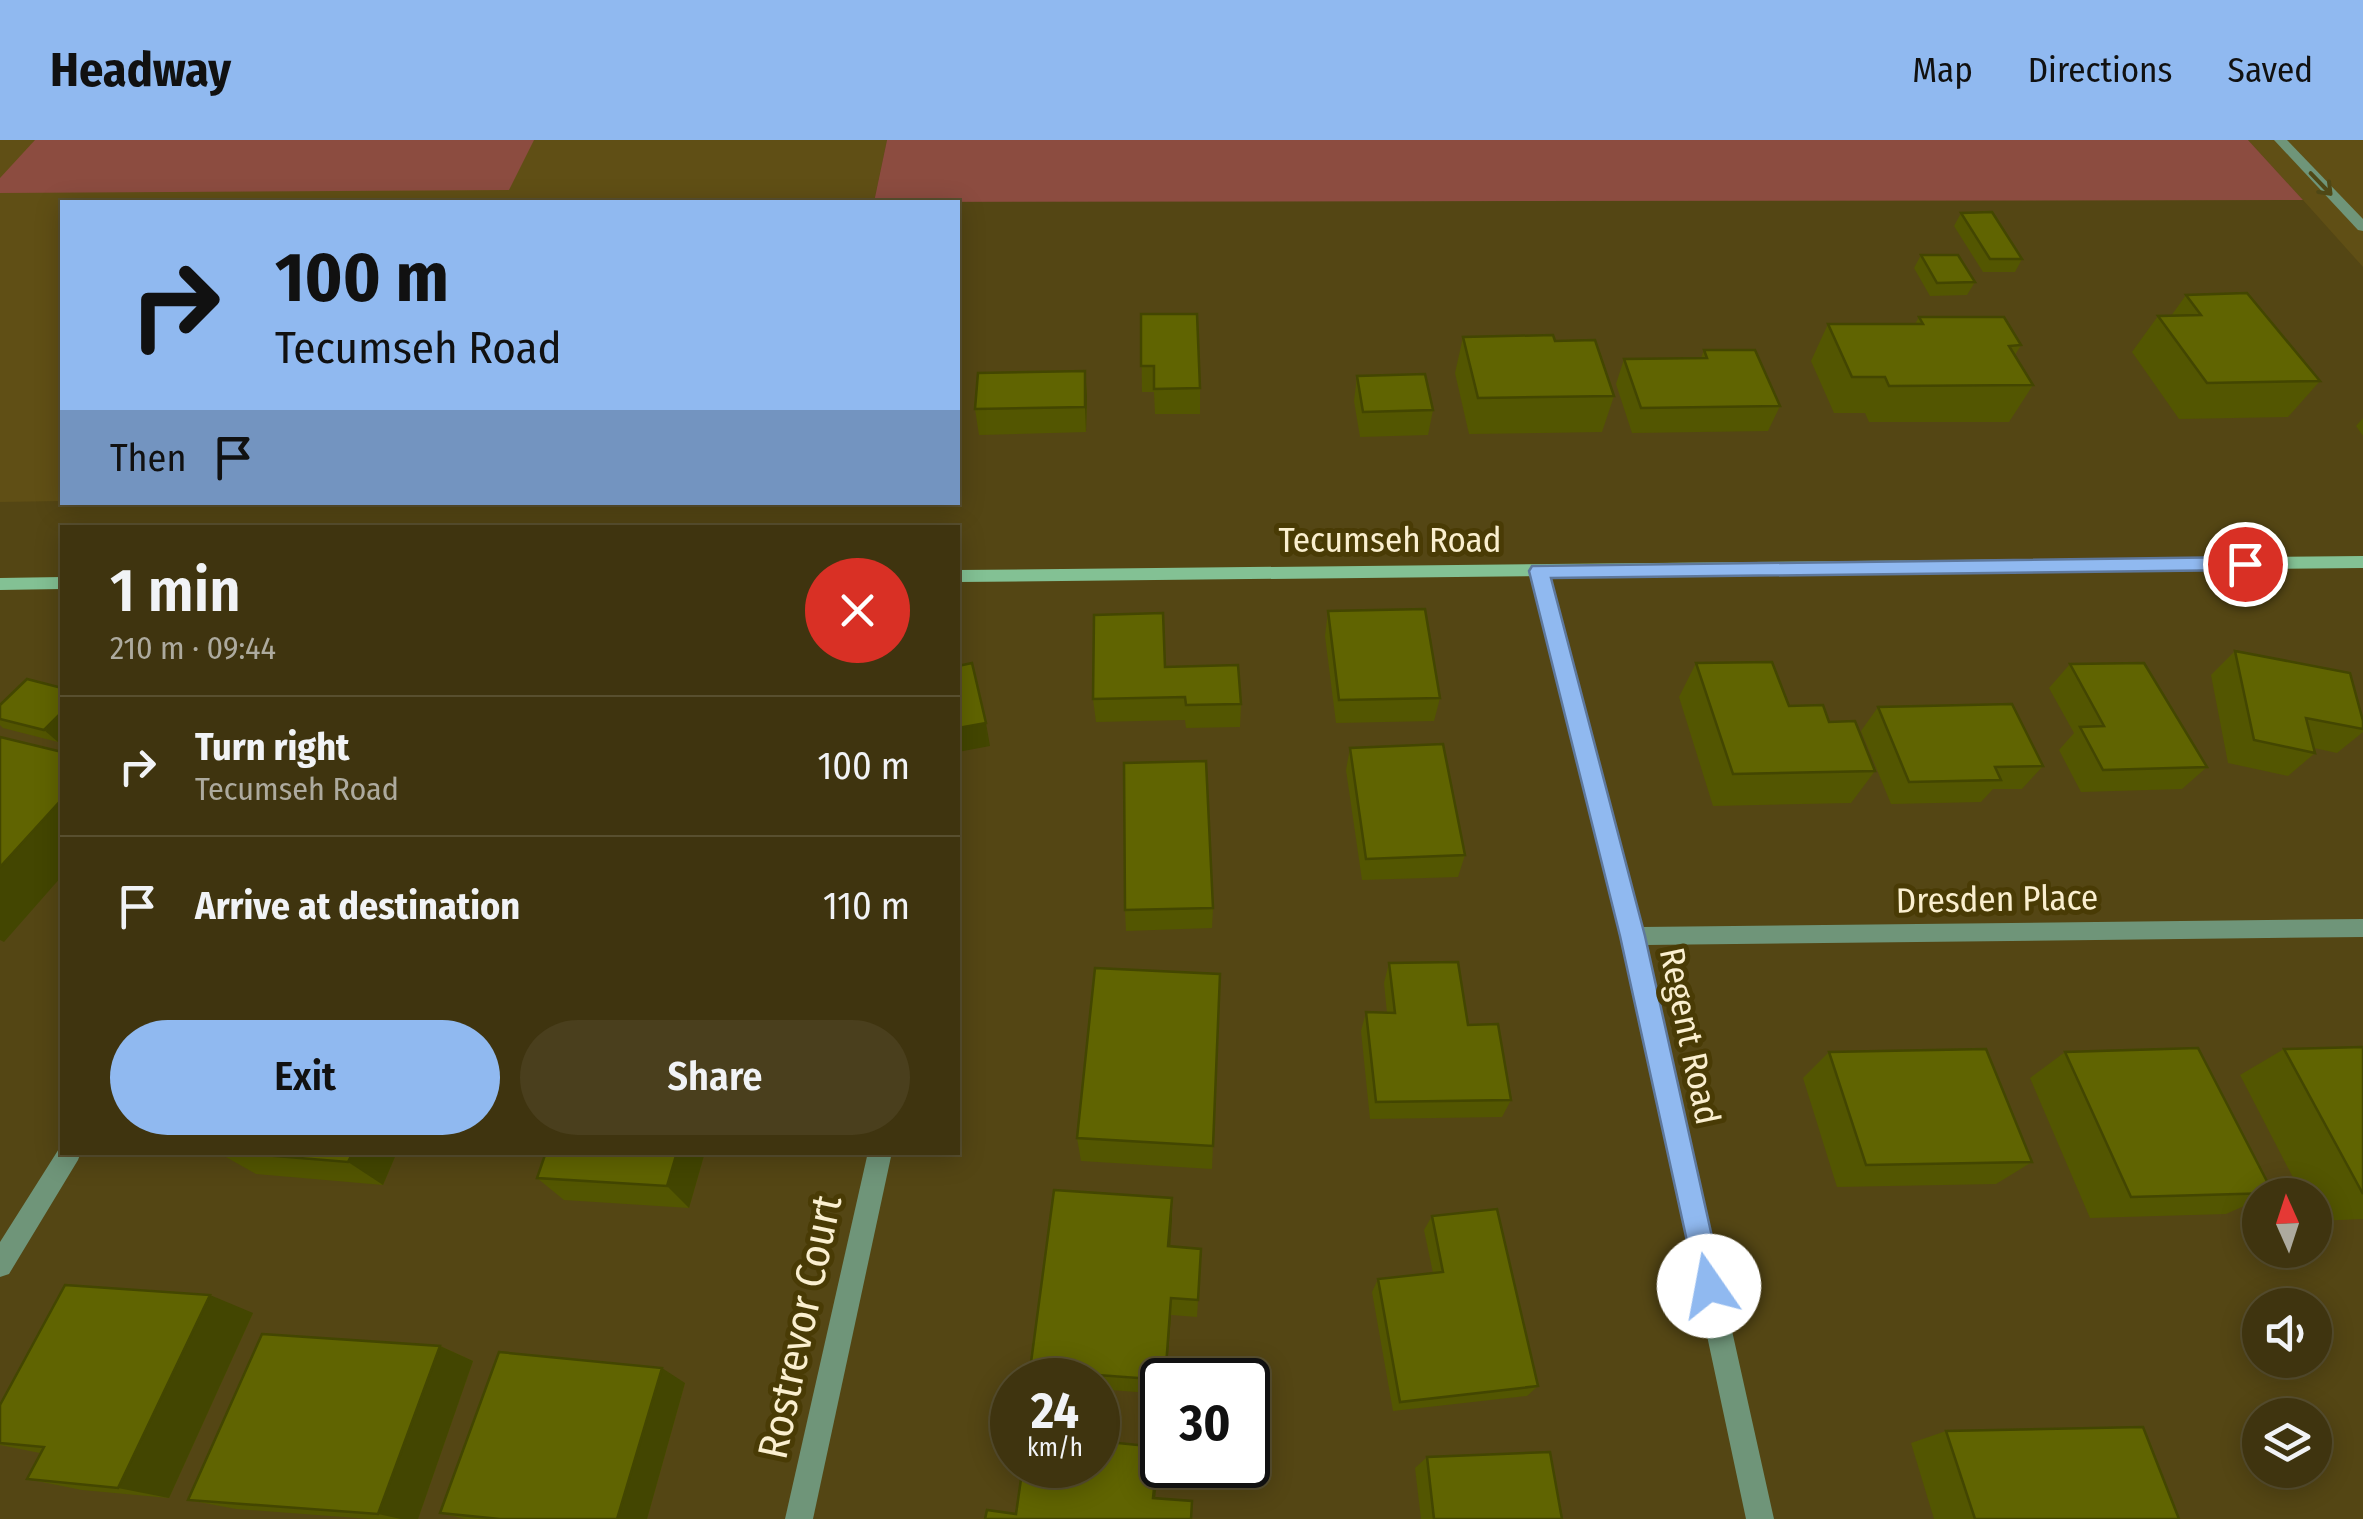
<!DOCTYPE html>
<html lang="en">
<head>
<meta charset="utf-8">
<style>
  body { margin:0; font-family:"Fira Sans Condensed",sans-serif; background:#4a3f1d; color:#f1f3f6; height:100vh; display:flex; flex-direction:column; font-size:38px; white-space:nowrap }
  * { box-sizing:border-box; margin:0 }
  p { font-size:32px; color:#adaa9e }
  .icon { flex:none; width:55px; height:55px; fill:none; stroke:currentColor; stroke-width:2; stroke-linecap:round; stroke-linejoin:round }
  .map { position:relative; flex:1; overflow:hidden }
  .details { position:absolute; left:60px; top:385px; width:900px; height:630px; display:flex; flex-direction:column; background:#3f340f; border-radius:0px; box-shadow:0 5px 25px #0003,0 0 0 2px #584f2f }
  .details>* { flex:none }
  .hud { position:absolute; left:60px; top:60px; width:900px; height:305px; border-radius:0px; box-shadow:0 5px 25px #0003,0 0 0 2px #584f2f; background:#90b9f0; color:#111; overflow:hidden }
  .needle { width:65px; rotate:357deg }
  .fabs { position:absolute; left:2242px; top:1038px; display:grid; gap:20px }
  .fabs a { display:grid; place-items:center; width:90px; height:90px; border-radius:50%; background:#3f340f; box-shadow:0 5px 25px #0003,0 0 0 2px #584f2f; font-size:50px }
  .speed { position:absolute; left:990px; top:1218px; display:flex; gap:20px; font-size:50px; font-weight:700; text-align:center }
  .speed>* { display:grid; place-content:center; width:130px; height:130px; border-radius:50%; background:#3f340f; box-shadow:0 5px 25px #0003,0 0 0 2px #584f2f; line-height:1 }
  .speed small { font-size:25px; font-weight:400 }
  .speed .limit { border:5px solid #111; border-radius:15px; background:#fff; color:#111 }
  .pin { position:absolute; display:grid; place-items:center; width:85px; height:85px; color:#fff; margin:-42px; border:5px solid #fff; border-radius:50%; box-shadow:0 2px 10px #0007 }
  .me { position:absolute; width:110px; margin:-55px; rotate:348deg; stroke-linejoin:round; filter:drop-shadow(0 0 8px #0008) }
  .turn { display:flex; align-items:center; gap:35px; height:210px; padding:0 50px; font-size:45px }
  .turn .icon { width:130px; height:130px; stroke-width:2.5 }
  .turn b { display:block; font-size:70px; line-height:85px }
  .then { display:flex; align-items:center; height:95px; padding:0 50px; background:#0003; gap:20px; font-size:38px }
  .round { display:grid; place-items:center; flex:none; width:105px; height:105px; border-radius:52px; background:#4a3f1d }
  .overview { display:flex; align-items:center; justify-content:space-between; height:170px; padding:0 50px }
  h1 { font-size:60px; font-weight:600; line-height:75px }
  .primary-button { display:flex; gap:20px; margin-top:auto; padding:20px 50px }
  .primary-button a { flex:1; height:115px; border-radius:60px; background:#90b9f0; color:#111; font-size:40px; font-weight:600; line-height:115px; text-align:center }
  .primary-button a+a { background:#4a3f1d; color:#f1f3f6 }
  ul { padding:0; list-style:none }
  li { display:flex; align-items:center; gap:30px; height:140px; padding:0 50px; border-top:2px solid #584f2f }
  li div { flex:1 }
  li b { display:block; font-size:38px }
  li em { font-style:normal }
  header { display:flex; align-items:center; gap:60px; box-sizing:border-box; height:140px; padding:0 50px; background:#90b9f0; color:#111 }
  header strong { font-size:48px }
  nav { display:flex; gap:55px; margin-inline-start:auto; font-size:35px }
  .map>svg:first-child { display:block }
  .built { fill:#604f15 }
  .green { fill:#8c4c40 }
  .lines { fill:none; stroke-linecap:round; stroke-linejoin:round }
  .lane { fill:#6f9579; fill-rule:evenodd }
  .street { fill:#6f9579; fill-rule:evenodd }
  .secondary { fill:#83c194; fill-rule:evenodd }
  .wall { fill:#535601 }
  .shaded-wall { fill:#434601 }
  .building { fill:#606401; stroke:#434601; stroke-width:2.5 }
  .oneway { stroke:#4f4816 }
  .route { fill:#90b9f0; stroke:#5e789c; stroke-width:2.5 }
  .labels { text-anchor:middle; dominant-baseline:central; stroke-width:10; stroke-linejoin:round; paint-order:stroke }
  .street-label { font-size:35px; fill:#faefcf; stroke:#493b05 }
  .near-street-label { font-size:42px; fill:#faefcf; stroke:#493b05 }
</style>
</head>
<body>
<header>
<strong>Headway</strong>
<nav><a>Map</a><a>Directions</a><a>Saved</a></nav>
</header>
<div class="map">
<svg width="2363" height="1379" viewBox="0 0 2363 1379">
  <rect width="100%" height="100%" fill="#544614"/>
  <g class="built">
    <path d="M0,0H887L874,62H62V361L0,362Z"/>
    <path d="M2248,0H2363V127L2303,60Z"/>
  </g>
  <g class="green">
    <path d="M35,0H534L509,50L0,53V38Z"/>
    <path d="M887,0H2248L2303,60L874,62Z"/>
  </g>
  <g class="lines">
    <path class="lane" d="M2274,0H2287L2363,79V91L2358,90Z"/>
    <g class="street">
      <path d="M1539,425L1548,431L1641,787L2363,779V797L1646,805L1774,1379H1746L1622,796L1530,431Z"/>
      <path d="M62,1004V1012H81L78,1020L9,1134L0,1137V1102Z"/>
      <path d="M868,1012H892L813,1379H785Z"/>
    </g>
    <g class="secondary">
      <path d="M2363,416V428L958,442V430Z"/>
      <path d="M62,437V449L0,450V438Z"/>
    </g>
  </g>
  <g class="wall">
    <path d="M1961,73L2022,119L2015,132H1983L1954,86Z"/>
    <path d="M1921,115L1975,142L1967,155L1930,156L1914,128Z"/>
    <path d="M2186,155L2320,241L2288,277L2179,279L2132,212L2158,176H2171Z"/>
    <path d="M1141,174L1200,248V274H1155L1154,252H1142Z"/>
    <path d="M1919,177L2021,205L2015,215L2033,245L2009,282H1869L1865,273H1834L1811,221L1828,184H1915Z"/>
    <path d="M1463,197L1555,201L1614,256L1602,292L1469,294L1455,233Z"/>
    <path d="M1704,210L1780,266L1768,291L1632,293L1616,244L1624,219L1701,218Z"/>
    <path d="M1085,231L1087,256L1086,292L979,295L975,269Z"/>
    <path d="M1357,236L1433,270L1428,295L1360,297L1354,261Z"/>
    <path d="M2363,278V296L2356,286Z"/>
    <path d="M1328,471L1440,558L1434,581L1336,583L1325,496Z"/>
    <path d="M2235,511L2363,581V592L2337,613L2314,608L2315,613L2288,636L2228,623L2211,535Z"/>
    <path d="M1696,523L1789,566L1829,582L1875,631L1851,663L1713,666L1679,557Z"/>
    <path d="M2070,524L2207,627L2182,649L2081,652L2059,610L2074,593L2049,548Z"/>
    <path d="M1165,527L1241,564L1240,587L1186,588L1185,580L1096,582L1093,559Z"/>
    <path d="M62,548V598L58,602L3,588L0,585V565Z"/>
    <path d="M1878,567L2043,626L2022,649H1993L1981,662L1891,664L1861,591Z"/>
    <path d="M1350,608L1465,715L1458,737L1362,740L1346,630Z"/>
    <path d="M1213,768L1212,788L1126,791L1125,770Z"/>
    <path d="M1389,823L1468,885L1511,960L1502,977L1370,979L1361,891L1366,872L1387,873L1384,843Z"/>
    <path d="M1220,834L1212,1029L1081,1021L1077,998Z"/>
    <path d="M2363,907V1079L2316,1081L2315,1055H2302L2240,935L2284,909Z"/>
    <path d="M1829,912L2032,1022L1996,1044L1837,1047L1803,938Z"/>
    <path d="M2065,912L2273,1053L2268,1055H2260V1059L2226,1074L2090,1078L2030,938Z"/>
    <path d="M217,1012H397L383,1045L256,1034Z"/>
    <path d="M705,1012L689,1068L564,1060L537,1038Z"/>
    <path d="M1172,1058L1170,1106L1201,1109L1197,1177L1171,1175L1166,1240H1162V1254L1098,1249V1240H1035L1030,1230Z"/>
    <path d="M1432,1076L1538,1246L1527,1256L1393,1271L1372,1152L1378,1139L1433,1133L1424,1090Z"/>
    <path d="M253,1173L169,1358L82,1350L27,1339L40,1313L0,1305V1265Z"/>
    <path d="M440,1206L473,1221L418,1379H370L236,1369L188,1360Z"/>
    <path d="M685,1243L647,1379H465L440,1373Z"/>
    <path d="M1946,1291L2179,1379H1934L1911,1303Z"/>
    <path d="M1427,1317L1562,1379H1421L1415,1328Z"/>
  </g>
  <g class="shaded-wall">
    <path d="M1085,231L1087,256L1086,292L1085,267Z"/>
    <path d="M62,572V598L58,602L44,590Z"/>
    <path d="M986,583L990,606L958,612V588Z"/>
    <path d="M62,659V736L4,802L0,800V727Z"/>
    <path d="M353,1012H397L383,1045L348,1022Z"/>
    <path d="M677,1012H705L689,1068L667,1046Z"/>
    <path d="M1172,1058V1079L1169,1125L1168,1106Z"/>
    <path d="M210,1155L253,1173L169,1358L118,1348Z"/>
    <path d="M1171,1158V1175L1166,1240H1165Z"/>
    <path d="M440,1206L473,1221L418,1379H401L378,1374Z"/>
    <path d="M662,1228L685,1243L647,1379H617Z"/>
    <path d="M1158,1307L1160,1318L1154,1367L1153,1358Z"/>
  </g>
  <g class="building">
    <path d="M1992,72L2022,119H1990L1961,73Z"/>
    <path d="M1921,115H1958L1975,142L1937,143Z"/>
    <path d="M2247,153L2320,241L2207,243L2158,176L2201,175L2186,155Z"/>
    <path d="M1141,174H1197L1200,248L1154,249V226H1141Z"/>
    <path d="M1919,177H2004L2021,205L2009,206L2033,245L1889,246L1885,237H1852L1828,184H1923Z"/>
    <path d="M1553,195L1555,201L1595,200L1614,256L1478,258L1463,197Z"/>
    <path d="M1704,210H1755L1780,266L1641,268L1624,219L1707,218Z"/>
    <path d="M1085,231V267L975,269L978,233Z"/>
    <path d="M1425,234L1433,270L1363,272L1357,236Z"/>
    <path d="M1425,469L1440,558L1339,560L1328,471Z"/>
    <path d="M1163,473L1165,527L1238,525L1241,564L1186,565L1185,557L1093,559L1094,475Z"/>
    <path d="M2235,511L2350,533L2363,581V589L2306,578L2315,613L2254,600Z"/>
    <path d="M1772,522L1789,566L1823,565L1829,582L1855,581L1875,631L1733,634L1696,523Z"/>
    <path d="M972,523L986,583L958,588V526Z"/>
    <path d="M2144,523L2207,627L2103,630L2080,587L2104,586L2070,524Z"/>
    <path d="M27,539L62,548V572L44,590L0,579V565Z"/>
    <path d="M2012,564L2043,626L1995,627L2001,640L1909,642L1878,567Z"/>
    <path d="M0,597L62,612V659L0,727Z"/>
    <path d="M1443,604L1465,715L1366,719L1350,608Z"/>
    <path d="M1206,621L1213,768L1125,770L1124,623Z"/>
    <path d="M1458,822L1468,885L1498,884L1511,960L1376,962L1366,872L1395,873L1389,823Z"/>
    <path d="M1095,828L1220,834L1213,1006L1077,998Z"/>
    <path d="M2363,907V1054L2284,909Z"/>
    <path d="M2198,908L2273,1053L2131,1057L2065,912Z"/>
    <path d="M1986,909L2032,1022L1866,1025L1829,912Z"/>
    <path d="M226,1012H353L348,1022Z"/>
    <path d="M546,1012H677L667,1046L537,1038Z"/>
    <path d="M1054,1050L1172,1058L1168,1106L1201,1109L1198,1160L1171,1158L1165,1240L1030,1230Z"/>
    <path d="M1497,1069L1538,1246L1400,1262L1378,1139L1443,1132L1432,1076Z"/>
    <path d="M65,1145L210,1155L118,1348L27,1339L44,1307L0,1303V1265Z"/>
    <path d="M262,1194L440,1206L378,1374L188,1360Z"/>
    <path d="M499,1212L662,1228L617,1379H500L440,1373Z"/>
    <path d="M2143,1287L2179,1379H1975L1946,1291Z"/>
    <path d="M1098,1301L1158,1307L1153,1358L1192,1361L1191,1379H985L987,1370L1016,1374L1023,1325H1098Z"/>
    <path d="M1550,1312L1562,1379H1434L1427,1317Z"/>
  </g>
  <defs><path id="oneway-shaft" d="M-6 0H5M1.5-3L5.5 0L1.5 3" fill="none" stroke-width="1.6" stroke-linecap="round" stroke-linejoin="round" transform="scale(2.5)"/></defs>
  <use class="oneway" href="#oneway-shaft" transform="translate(2321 44) rotate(46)"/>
  <path class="route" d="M2245,417L2255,424L2245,430L1551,438L1645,796L1723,1146L1719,1156L1709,1160L1699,1156L1620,796L1529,431L1532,426Z"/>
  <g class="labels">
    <g class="street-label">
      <text x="1390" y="400">Tecumseh Road</text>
      <text transform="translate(1997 759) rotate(-1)">Dresden Place</text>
      <text transform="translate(1690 896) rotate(78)">Regent Road</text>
    </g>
    <g class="near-street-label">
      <text transform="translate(800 1187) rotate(-78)">Rostrevor Court</text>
    </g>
  </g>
</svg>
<div class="fabs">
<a><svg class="needle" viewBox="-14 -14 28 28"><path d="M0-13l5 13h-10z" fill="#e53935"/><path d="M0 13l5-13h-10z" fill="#adaa9e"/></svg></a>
<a><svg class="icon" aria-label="sound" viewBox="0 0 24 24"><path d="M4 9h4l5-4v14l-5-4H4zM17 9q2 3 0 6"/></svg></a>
<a><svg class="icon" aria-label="layers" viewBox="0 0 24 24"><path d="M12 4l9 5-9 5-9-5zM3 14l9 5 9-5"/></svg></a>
</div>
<div class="speed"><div>24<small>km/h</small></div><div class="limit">30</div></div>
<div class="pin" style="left:2245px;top:424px;background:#d93025"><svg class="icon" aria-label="arrive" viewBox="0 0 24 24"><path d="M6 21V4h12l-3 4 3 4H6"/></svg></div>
<svg class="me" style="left:1709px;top:1146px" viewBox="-20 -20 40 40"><circle r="19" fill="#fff"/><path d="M0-13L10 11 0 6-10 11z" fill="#90b9f0"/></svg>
<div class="hud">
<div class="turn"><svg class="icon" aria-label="right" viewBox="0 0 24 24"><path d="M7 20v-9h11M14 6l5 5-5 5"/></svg><div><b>100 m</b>Tecumseh Road</div></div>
<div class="then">Then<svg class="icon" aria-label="arrive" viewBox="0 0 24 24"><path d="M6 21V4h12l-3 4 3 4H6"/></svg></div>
</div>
<section class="details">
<div class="overview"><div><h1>1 min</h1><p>210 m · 09:44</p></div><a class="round" style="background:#d93025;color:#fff"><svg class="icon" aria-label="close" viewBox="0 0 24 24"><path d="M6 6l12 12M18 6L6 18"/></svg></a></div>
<ul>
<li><svg class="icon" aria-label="right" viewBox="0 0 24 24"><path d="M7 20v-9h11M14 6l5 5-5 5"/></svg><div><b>Turn right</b><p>Tecumseh Road</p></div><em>100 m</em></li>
<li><svg class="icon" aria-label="arrive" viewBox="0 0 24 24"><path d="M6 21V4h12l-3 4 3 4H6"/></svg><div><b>Arrive at destination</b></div><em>110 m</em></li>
</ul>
<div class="primary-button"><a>Exit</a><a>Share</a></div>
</section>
</div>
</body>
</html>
